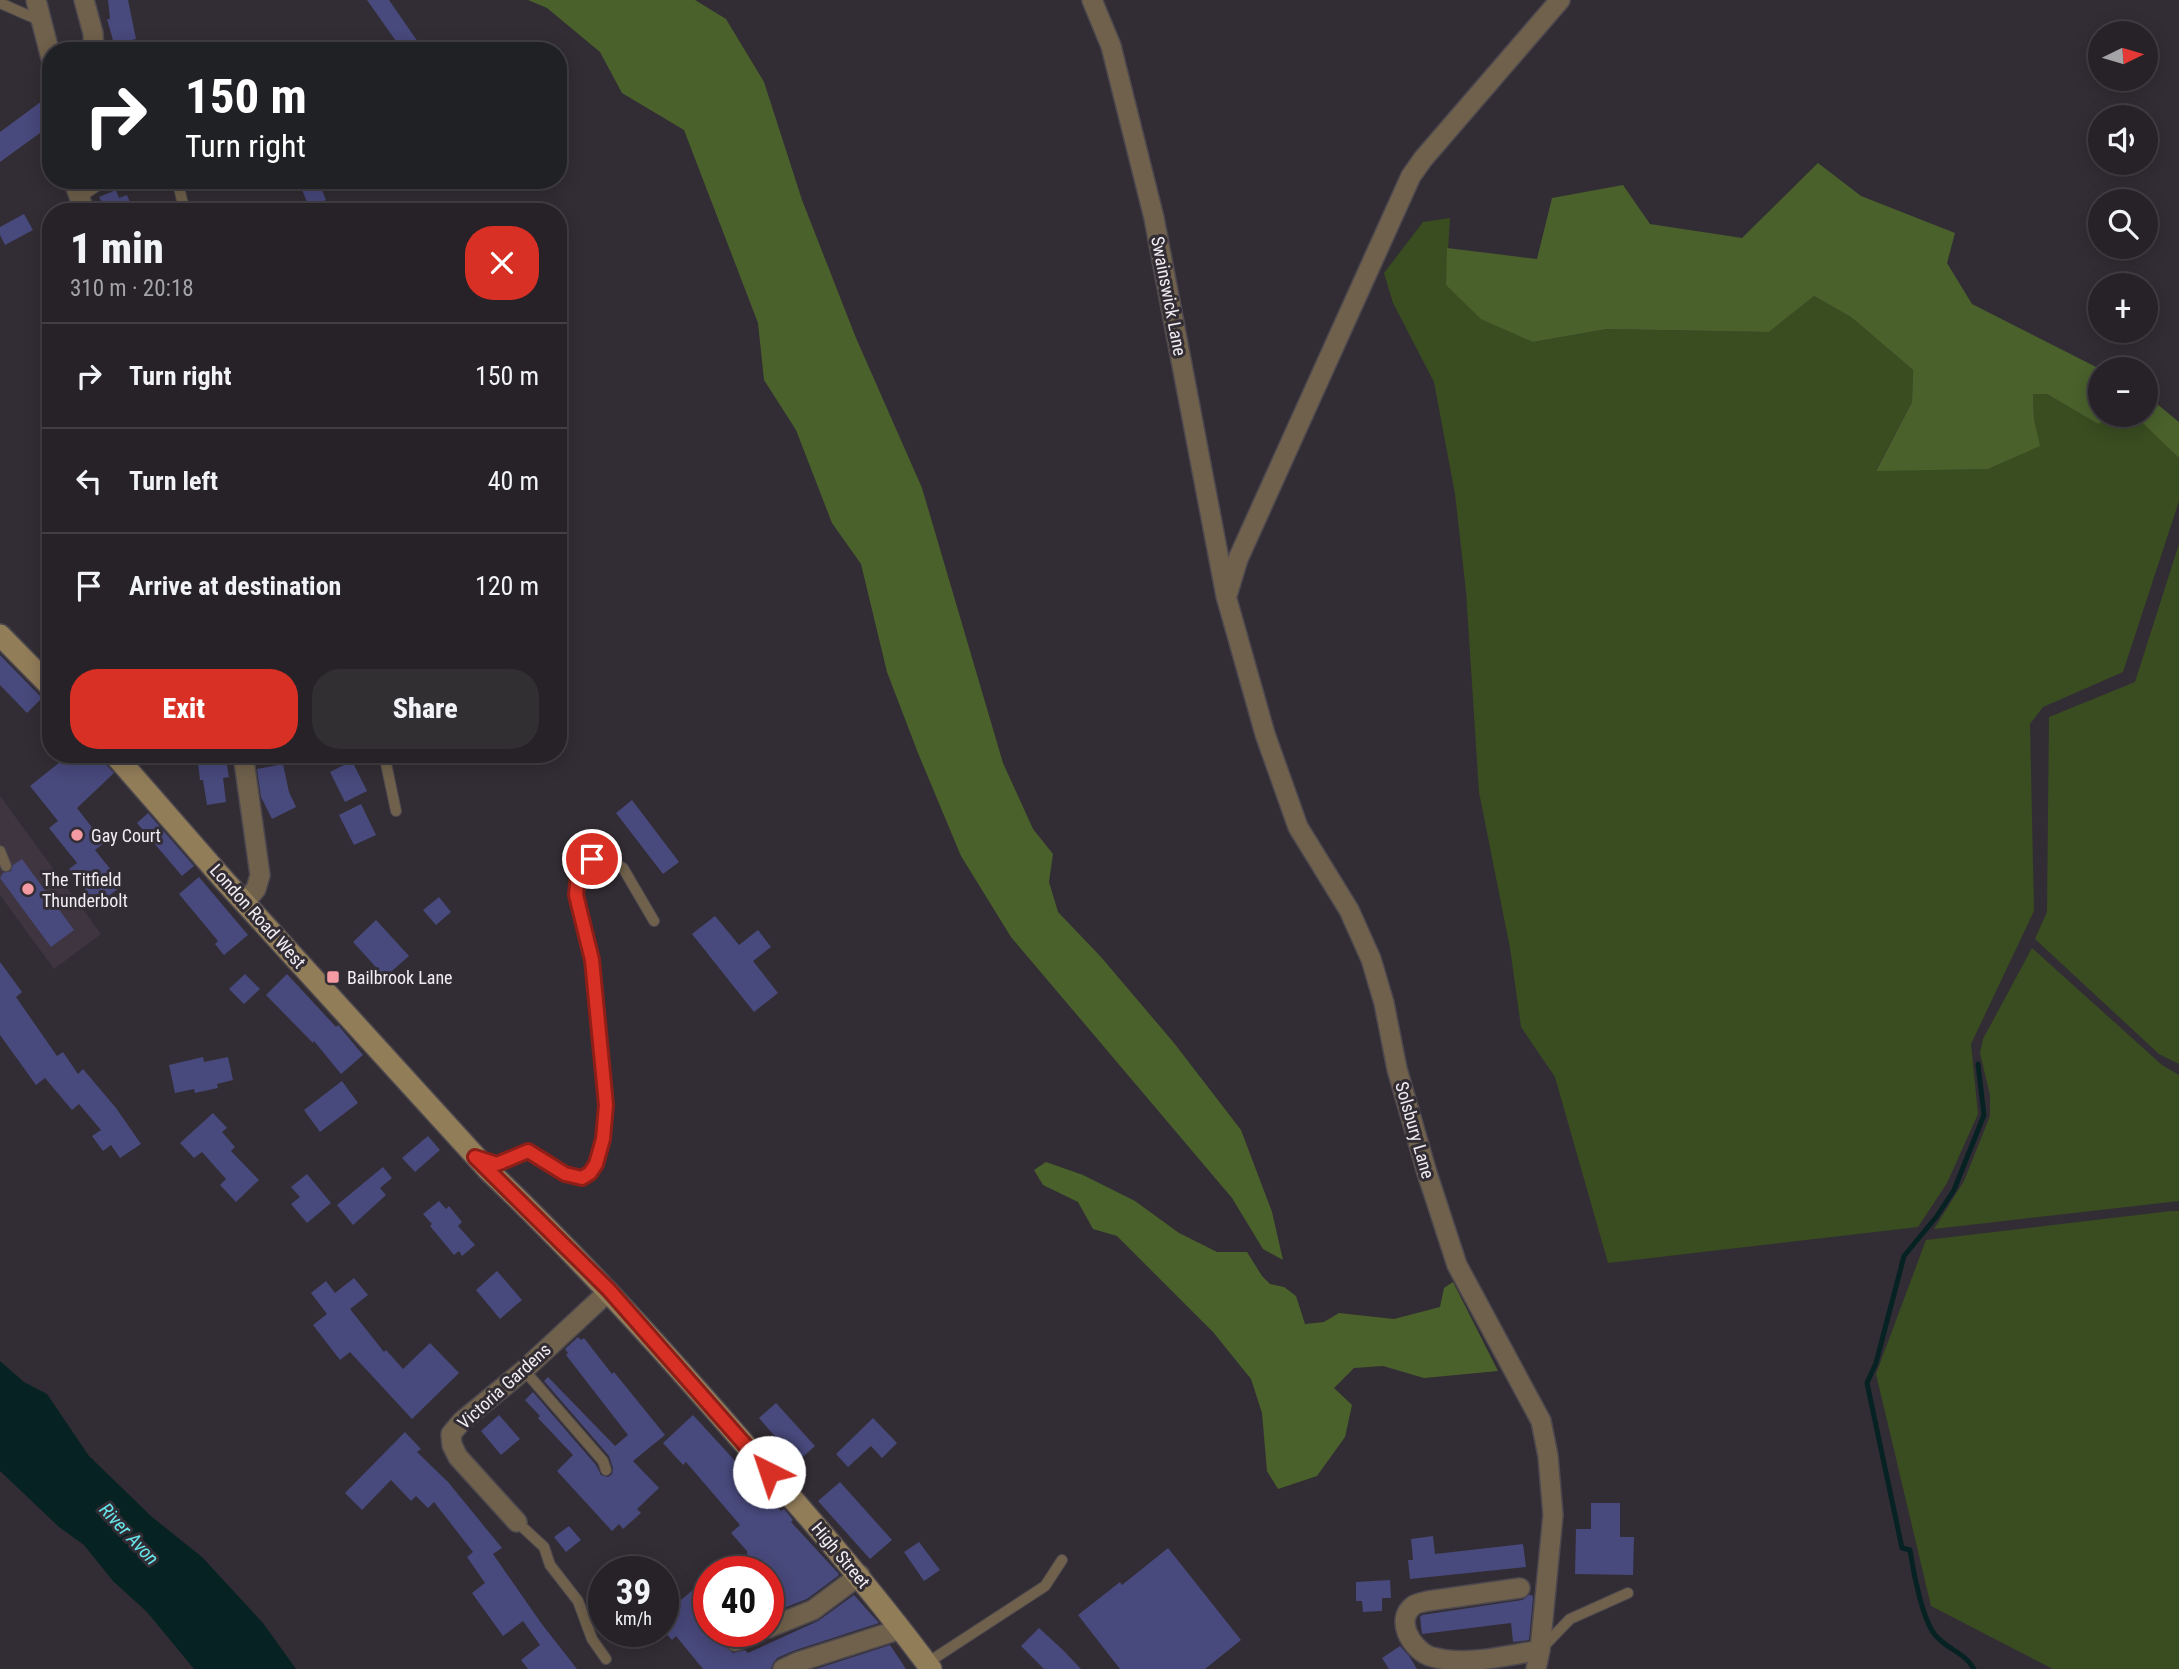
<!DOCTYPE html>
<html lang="en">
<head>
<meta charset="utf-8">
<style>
  body { margin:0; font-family:"Roboto Condensed",sans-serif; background:#322f33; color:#f1f3f6; height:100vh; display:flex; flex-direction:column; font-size:26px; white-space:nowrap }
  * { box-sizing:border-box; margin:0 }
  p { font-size:23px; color:#a4a4a7 }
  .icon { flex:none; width:38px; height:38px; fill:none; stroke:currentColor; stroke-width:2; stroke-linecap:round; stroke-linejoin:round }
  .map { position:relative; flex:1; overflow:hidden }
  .side { position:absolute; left:42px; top:203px; width:525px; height:560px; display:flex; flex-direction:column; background:#262227; border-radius:28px; box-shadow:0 4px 18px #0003,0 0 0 2px #423f44 }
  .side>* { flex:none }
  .top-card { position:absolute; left:42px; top:42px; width:525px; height:147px; border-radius:28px; box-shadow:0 4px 18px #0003,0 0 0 2px #423f44; background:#202124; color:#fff; overflow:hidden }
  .needle { width:46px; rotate:85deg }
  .controls { position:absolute; left:2088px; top:21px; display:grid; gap:14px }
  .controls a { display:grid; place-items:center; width:70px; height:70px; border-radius:50%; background:#262227; box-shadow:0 4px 18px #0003,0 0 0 2px #423f44; font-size:35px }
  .speed { position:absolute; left:588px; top:1556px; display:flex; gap:14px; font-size:35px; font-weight:700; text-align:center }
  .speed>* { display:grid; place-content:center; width:91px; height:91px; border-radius:50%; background:#262227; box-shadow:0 4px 18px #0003,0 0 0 2px #423f44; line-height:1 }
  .speed small { font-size:18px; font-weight:400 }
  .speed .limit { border:10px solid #d22; background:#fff; color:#111 }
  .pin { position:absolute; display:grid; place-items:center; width:60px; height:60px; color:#fff; margin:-30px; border:4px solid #fff; border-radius:50%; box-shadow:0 2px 7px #0007 }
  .me { position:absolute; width:77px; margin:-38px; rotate:319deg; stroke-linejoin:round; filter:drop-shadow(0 0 5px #0008) }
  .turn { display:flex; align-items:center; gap:24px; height:147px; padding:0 28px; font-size:32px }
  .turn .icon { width:91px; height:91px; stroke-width:2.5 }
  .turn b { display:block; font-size:49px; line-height:60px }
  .round { display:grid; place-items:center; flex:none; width:74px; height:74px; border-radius:28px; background:#322f33 }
  .head { display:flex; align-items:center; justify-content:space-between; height:119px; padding:0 28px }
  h1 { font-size:42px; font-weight:800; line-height:52px }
  .action { display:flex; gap:14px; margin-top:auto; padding:14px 28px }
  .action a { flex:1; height:80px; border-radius:28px; background:#d93025; color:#fff; font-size:28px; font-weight:800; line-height:80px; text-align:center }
  .action a+a { background:#322f33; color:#f1f3f6 }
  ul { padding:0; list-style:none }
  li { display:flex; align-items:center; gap:21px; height:105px; padding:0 28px; border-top:2px solid #423f44 }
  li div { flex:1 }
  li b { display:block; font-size:26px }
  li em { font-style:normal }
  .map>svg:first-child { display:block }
  .built { fill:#3e3541 }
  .green { fill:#394d20 }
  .forest { fill:#4a612c }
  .water { fill:#062223 }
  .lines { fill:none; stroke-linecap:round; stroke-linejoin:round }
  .stream { stroke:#062223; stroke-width:5 }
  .building { fill:#48497c }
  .lane-casing { stroke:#4d484f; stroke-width:12 }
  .street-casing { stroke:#4d484f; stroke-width:22 }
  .secondary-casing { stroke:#4d484f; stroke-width:24 }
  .lane { stroke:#6f614b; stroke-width:10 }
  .street { stroke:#6f614b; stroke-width:19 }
  .secondary { stroke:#927d59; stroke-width:21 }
  .route-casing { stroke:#8d1f18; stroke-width:18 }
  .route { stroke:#d93025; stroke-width:12 }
  .poi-dot { fill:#f49aa3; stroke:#322d34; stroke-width:2.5 }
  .labels { text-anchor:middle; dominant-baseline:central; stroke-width:6; stroke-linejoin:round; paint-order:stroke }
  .street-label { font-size:18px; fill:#f1edf2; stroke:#322d34 }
  .poi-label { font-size:18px; fill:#f1edf2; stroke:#322d34; text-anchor:start }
  .water-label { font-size:19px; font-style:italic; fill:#66e6eb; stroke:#322d34 }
</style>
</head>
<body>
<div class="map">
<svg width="2179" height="1669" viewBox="0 0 2179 1669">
  <rect width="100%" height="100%" fill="#322d34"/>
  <path class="built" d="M0,796L101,934L54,969L0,895Z"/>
  <g class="green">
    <path d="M1450,218L1446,285L1533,342L1607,329L1769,332L1814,296L1851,317L1913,370L1912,402L1876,470L1988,469L2039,446L2034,419L2033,394H2047L2098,424C2102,421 2107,416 2112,415C2139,407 2162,442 2179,458V501L2123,672L2043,707L2030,724L2034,911L1971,1044L1978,1114L1947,1183L1918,1227L1608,1263L1555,1077L1521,1027L1510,948L1479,792L1466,591L1455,494L1434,382L1393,303L1384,273L1423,222Z"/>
    <path d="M2179,544V1064L2159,1054L2035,939L2047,912L2049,717L2135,682Z"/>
    <path d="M2032,948L2162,1065L2179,1075V1201L1934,1229L1964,1181L1990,1116V1095L1980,1053L1983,1039Z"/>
    <path d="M2171,1211H2179V1669H2053L1931,1606L1876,1374L1926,1240Z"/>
  </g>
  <g class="forest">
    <path d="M528,0H695L726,19L764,82L802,200L856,338L922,488L1003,763L1033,829L1053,854L1049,882L1058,912L1101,957L1174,1043L1241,1130L1272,1212L1283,1260L1263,1249L1232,1198L1011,937L961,856L918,753L887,672L861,564L832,523L796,430L764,380L758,323L684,130L622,93L600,52L547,8Z"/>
    <path d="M1818,163L1861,196L1955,233L1947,263L1972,304L2100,369V415H2112L2098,424L2047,394H2033L2034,419L2040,446L1988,469L1876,471L1912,402L1913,370L1851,317L1814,296L1769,332L1607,329L1533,342L1481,319L1446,285L1447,248L1537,259L1552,198L1623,185L1650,224L1742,238Z"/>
    <path d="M2146,395L2179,422V458L2145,425L2131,415H2146Z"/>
    <path d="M1046,1162L1083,1175L1135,1201L1179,1233L1217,1252H1247L1262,1276L1270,1284L1284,1287L1296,1296L1305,1324L1324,1322L1339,1313L1394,1319L1440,1307L1444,1288L1453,1282L1498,1371L1424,1378L1383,1366L1354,1368L1334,1388L1352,1405L1345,1437L1317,1476L1278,1489L1267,1471L1262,1413L1251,1379L1213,1332L1117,1236L1093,1229L1078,1202L1043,1185L1034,1170Z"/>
  </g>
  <path class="water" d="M0,1361L24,1382L47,1394L89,1456L152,1517L202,1557L263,1623L296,1669H194L147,1612L113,1581L84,1545L59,1527L0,1471Z"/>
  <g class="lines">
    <path class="stream" d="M1974,1669C1964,1652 1950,1651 1937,1637C1923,1624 1913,1571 1910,1550L1902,1548L1867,1383L1876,1363L1904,1256L1937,1216L1954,1190L1984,1115L1978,1064"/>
  </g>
  <g class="building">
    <path d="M108,0H128L136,39L114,44L107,19H110Z"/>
    <path d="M367,0H389L418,42L403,51Z"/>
    <path d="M42,101L51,113V148L40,133L0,162V132Z"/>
    <path d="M298,180H318L326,200L309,207Z"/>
    <path d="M116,190L119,198L127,195L134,212H97L96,208L103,205L99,197Z"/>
    <path d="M24,214L33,230L5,245L0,235V227Z"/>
    <path d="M0,655L42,698L27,713L0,685Z"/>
    <path d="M70,754H96L114,773L77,808L104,843L95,850L123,885L97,905L69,869L77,863L49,828L58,821L30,786Z"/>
    <path d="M226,759L229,777L223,778L226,802L207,805L203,780H200L198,763Z"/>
    <path d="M352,761L367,791L345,802L330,772Z"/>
    <path d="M283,764L289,792L296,807L272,819L261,797L257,769Z"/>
    <path d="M632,800L679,862L663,874L616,813Z"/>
    <path d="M361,804L376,835L354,845L339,815Z"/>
    <path d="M148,813L194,866L182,876L137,823Z"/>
    <path d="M22,859L74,930L51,947L0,878L3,873L11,871L13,865Z"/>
    <path d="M199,877L248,935L224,955L215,944L218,941L179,894Z"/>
    <path d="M439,897L451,912L436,925L423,910Z"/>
    <path d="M715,916L739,945L758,930L771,947L753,961L778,993L754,1012L692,934Z"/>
    <path d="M376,920L409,956L385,977L353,942Z"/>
    <path d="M0,962L22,992L16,997L57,1056L63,1052L78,1074L83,1069L116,1108L141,1144L120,1158L111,1145L103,1151L92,1136L101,1130L79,1104L72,1110L45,1078L36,1085L0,1035Z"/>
    <path d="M245,974L260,989L244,1004L229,989Z"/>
    <path d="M287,974L336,1027L338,1025L363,1055L341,1074L314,1041L313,1043L266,995Z"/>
    <path d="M203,1057L204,1062L228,1057L233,1080L217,1084L218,1088L195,1093L194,1089L175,1093L169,1065Z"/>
    <path d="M342,1081L358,1103L320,1132L304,1110Z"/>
    <path d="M213,1113L227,1128L222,1132L235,1147L231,1151L259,1180L236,1202L220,1185L226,1179L202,1152L194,1158L180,1143Z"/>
    <path d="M428,1136L440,1150L415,1172L402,1158Z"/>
    <path d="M383,1167L392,1178L380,1188L386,1195L353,1225L337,1205Z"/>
    <path d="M307,1174L331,1203L307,1223L291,1204L300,1197L291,1187Z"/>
    <path d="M439,1201L446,1209L449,1206L462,1222L458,1226L475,1245L462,1256L459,1251L454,1255L430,1226L432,1224L423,1214Z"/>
    <path d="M497,1271L522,1300L500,1319L476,1290Z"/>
    <path d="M354,1278L368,1295L350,1309L384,1352L386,1350L403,1369L430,1343L459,1373L412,1419L350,1352L340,1360L313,1325L327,1314L311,1293L326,1281L335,1293Z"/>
    <path d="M578,1337L581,1340L584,1338L612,1374L614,1372L665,1435L633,1461L659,1488L637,1509L641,1513L623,1529L619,1524L612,1531L557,1471L573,1455L538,1418L540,1416L525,1400L533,1392L596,1465L601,1475L608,1477L612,1474L613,1468L609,1456L544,1381L548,1377L615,1446L628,1435L566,1355L568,1353L565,1349Z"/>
    <path d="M776,1403L815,1446L797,1462L759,1418Z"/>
    <path d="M499,1415L520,1439L501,1455L481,1431Z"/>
    <path d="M693,1415L781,1511L784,1509L793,1520L791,1522L839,1574L838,1576L807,1599L784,1608L768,1589V1572H749L747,1551L731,1533L740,1525L686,1462L683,1465L663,1443Z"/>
    <path d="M873,1418L897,1443L882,1458L871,1446L848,1467L836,1454Z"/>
    <path d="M405,1432L421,1449L417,1452L448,1482L502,1548L493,1554L541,1623L577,1669H528L521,1660L540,1645L523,1621L503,1636L472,1593L485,1583L467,1557L473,1552L434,1502L428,1508L416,1496L411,1501L391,1480L362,1510L345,1493Z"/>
    <path d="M840,1482L892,1540L870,1559L818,1501Z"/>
    <path d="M1591,1503H1620V1537H1634L1633,1575L1575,1574L1576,1529H1591Z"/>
    <path d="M569,1526L581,1540L566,1552L554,1537Z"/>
    <path d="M1433,1536L1435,1554L1523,1544L1526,1567L1410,1579L1408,1560H1413L1411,1539Z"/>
    <path d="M919,1542L940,1570L924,1581L904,1552Z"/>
    <path d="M1168,1548L1241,1640L1205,1669H1120L1078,1615L1120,1582L1122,1585Z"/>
    <path d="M1390,1580L1391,1598H1382V1611L1363,1612L1362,1601H1356V1582Z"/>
    <path d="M694,1589L709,1606V1631H728L723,1639V1645L733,1653L745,1650L748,1653L818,1621L854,1595L879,1623L793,1651L777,1658L773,1663L771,1669H703L676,1636L672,1640L663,1630V1615Z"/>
    <path d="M1529,1595H1532L1533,1598L1529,1640L1513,1642L1511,1623L1422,1634L1420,1617L1422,1615L1522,1600Z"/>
    <path d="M1039,1628L1064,1651L1081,1669H1044L1021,1646Z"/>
    <path d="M890,1645L906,1669H816Z"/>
    <path d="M1400,1646L1409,1656L1417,1669H1389L1382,1658Z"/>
  </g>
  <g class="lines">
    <defs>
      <g id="lane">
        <path d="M0,3L41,21"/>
        <path d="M177,180L185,212"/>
        <path d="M187,180L204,185L220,180"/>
        <path d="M79,198L106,180"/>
        <path d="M384,754L396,811"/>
        <path d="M0,851L6,866"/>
        <path d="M486,1160L497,1164L528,1151L565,1174L582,1178L590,1173L596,1164L603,1139L606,1105L592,960L576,895L578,874L592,859L611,861L623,868L654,921"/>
        <path d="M524,1370L603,1461L606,1470"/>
        <path d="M517,1522L544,1547L550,1565L578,1601L592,1639L606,1659"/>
        <path d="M1543,1647L1570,1619L1628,1593"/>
        <path d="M927,1663L1045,1586L1062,1560"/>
      </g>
      <g id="street">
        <path d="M36,0L51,58"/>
        <path d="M84,0L93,33L94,51"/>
        <path d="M1092,0L1111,46L1154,218L1226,596L1265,734L1298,827L1349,910L1371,959L1384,1003L1397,1069L1427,1173L1457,1265L1541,1421L1548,1456L1553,1515L1540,1650L1536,1669"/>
        <path d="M73,180L85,212"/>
        <path d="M1228,592L1238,559L1411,176L1423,159L1560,0"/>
        <path d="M243,754L260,875L256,889L245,902"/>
        <path d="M517,1522L458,1457L452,1445L451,1434L462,1421L524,1370L609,1291"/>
        <path d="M1520,1588L1428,1601C1424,1602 1416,1603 1413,1606C1395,1620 1411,1647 1427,1655C1433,1658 1442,1659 1448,1660C1478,1663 1511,1655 1540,1650"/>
        <path d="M768,1628L813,1610L860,1575"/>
        <path d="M735,1641L760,1631"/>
        <path d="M783,1669L798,1662L901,1629"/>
      </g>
      <g id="secondary">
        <path d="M0,635L51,687"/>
        <path d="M114,754L223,879L488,1170C575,1253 656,1342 735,1433C803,1510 870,1587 931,1669"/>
      </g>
    </defs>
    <use href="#lane" class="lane-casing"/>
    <use href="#street" class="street-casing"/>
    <use href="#secondary" class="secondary-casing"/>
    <use href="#lane" class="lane"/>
    <use href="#street" class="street"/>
    <use href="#secondary" class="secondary"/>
  </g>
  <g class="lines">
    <defs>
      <path id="route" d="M592,859L578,874L576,895L592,960L606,1105L603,1139L596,1164L590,1173L582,1178L565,1174L528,1151L497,1164L475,1157L609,1290L769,1472"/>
    </defs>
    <use href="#route" class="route-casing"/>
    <use href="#route" class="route"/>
  </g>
  <g class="poi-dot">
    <circle cx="77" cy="835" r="7"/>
    <circle cx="28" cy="889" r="7"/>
    <rect x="326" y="970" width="14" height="14" rx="3.5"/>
  </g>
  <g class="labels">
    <g class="street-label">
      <text transform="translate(1169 296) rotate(79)">Swainswick Lane</text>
      <text transform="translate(258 916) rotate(48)">London Road West</text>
      <text transform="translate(1415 1130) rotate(74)">Solsbury Lane</text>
      <text transform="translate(504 1386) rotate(-42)">Victoria Gardens</text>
      <text transform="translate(841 1555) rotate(50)">High Street</text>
    </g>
    <g class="poi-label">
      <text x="91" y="835">Gay Court</text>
      <text x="42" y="879">The Titfield<tspan x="42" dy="21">Thunderbolt</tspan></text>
      <text x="347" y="977">Bailbrook Lane</text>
    </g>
    <g class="water-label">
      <text transform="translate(129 1534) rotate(47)">River Avon</text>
    </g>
  </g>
</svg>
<div class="controls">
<a><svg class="needle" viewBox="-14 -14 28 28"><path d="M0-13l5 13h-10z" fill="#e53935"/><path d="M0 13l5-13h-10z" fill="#a4a4a7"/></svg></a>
<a><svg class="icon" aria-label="sound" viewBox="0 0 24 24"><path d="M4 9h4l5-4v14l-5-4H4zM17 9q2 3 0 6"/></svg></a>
<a><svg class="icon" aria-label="search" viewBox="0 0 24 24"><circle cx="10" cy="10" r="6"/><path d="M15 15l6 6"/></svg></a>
<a>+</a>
<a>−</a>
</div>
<div class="speed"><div>39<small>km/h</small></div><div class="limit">40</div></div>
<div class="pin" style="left:592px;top:859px;background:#d93025"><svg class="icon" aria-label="arrive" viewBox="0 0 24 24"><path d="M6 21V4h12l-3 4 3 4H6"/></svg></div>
<svg class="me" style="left:769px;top:1472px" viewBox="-20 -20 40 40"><circle r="19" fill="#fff"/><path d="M0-13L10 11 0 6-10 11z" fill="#d93025"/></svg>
<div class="top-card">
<div class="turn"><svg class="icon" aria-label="right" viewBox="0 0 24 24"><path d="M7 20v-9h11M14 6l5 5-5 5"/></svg><div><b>150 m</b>Turn right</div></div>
</div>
<section class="side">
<div class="head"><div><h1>1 min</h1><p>310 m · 20:18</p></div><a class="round" style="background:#d93025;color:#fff"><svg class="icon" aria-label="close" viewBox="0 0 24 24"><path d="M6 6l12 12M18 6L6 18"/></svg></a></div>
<ul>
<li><svg class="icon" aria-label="right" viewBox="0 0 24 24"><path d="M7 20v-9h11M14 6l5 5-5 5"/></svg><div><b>Turn right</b></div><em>150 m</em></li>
<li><svg class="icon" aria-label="left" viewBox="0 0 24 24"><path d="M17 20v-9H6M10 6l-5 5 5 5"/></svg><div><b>Turn left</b></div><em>40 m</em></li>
<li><svg class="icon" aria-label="arrive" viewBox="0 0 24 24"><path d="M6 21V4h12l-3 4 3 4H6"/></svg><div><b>Arrive at destination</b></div><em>120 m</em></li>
</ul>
<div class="action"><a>Exit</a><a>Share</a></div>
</section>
</div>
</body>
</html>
